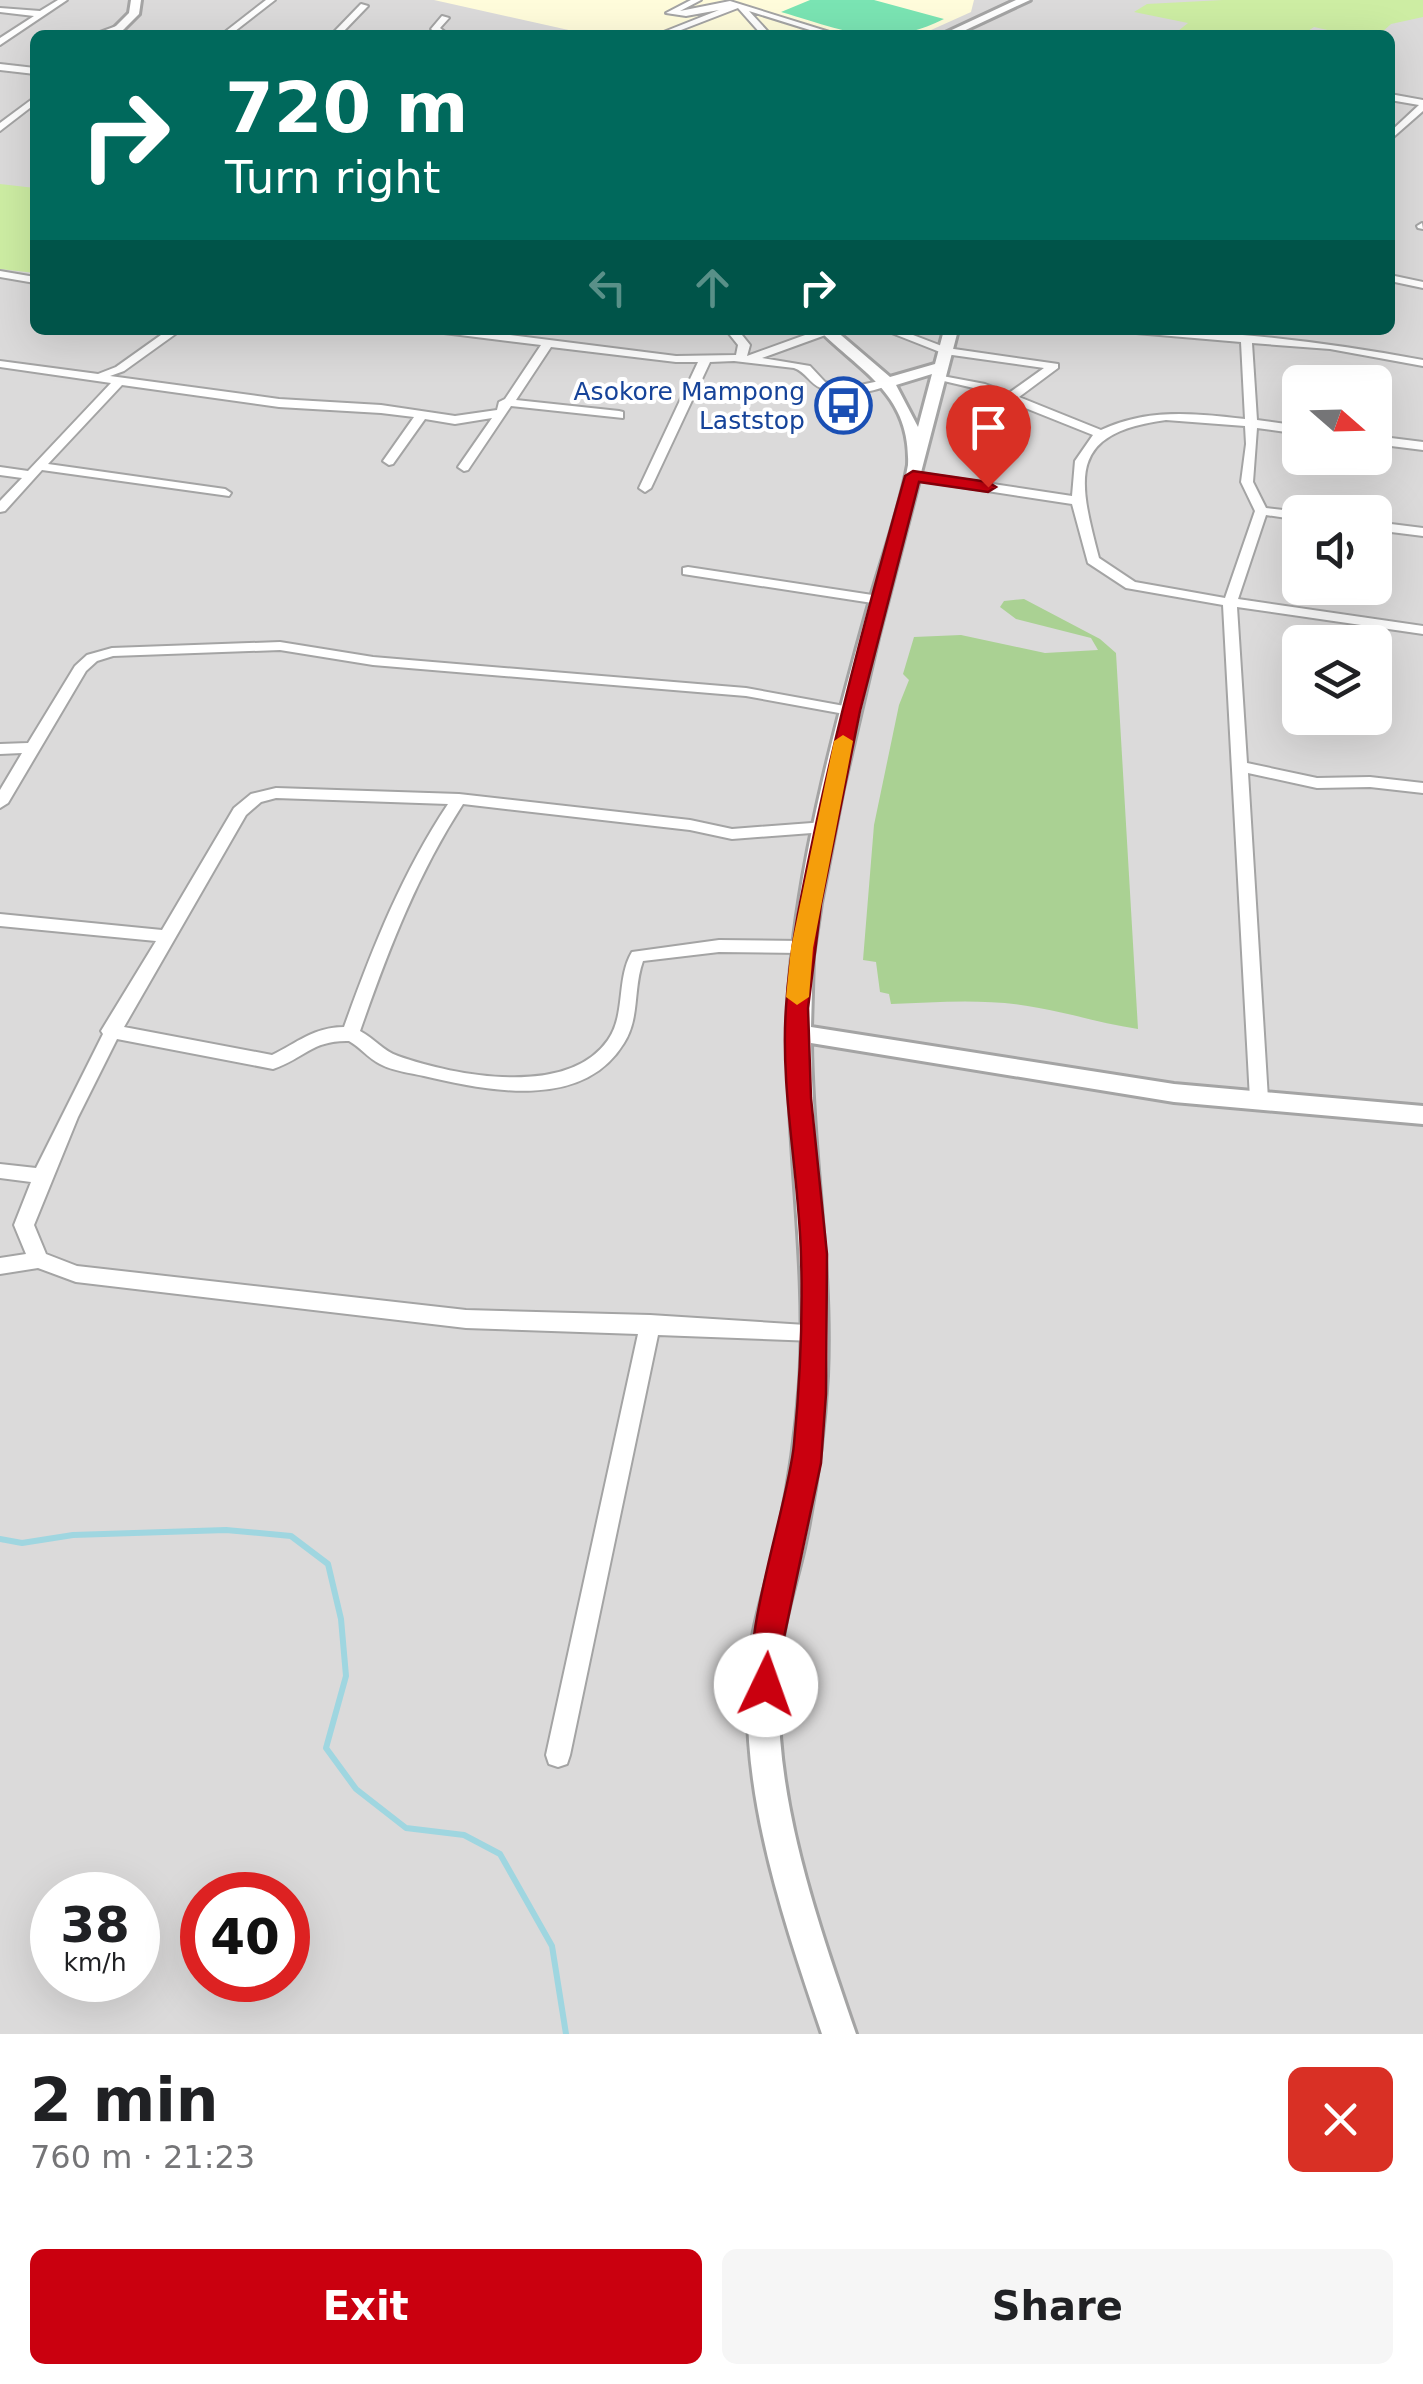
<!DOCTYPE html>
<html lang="en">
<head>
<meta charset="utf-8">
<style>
  body { margin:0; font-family:"DejaVu Sans",sans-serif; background:#f6f6f6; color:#202124; height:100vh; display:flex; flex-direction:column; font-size:38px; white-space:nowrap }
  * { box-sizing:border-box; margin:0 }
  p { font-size:32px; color:#757577 }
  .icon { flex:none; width:55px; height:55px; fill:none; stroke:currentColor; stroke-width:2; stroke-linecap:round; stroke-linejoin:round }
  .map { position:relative; height:2034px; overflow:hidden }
  .panel { display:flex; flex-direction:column; background:#fff; flex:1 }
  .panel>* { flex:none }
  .top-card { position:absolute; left:30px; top:30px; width:1365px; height:305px; border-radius:15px; box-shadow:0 10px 40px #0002; background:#00695c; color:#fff; overflow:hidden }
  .needle { width:65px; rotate:110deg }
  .fabs { position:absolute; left:1282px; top:365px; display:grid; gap:20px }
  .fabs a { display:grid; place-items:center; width:110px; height:110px; border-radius:15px; background:#fff; box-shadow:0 10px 40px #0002; font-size:50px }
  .speed { position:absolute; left:30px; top:1872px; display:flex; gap:20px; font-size:50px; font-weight:700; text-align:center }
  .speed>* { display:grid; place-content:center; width:130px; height:130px; border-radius:50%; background:#fff; box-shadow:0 10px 40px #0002; line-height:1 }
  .speed small { font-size:25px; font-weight:400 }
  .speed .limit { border:15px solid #d22; background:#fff; color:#111 }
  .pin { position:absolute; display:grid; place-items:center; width:85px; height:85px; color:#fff; margin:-102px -42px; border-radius:50% 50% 50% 0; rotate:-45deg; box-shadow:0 0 10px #0007 }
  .pin .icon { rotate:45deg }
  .me { position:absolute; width:110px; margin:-55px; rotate:3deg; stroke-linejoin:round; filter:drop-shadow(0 0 8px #0008) }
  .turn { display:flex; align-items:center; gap:35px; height:210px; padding:0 30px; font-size:45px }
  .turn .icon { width:130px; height:130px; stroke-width:2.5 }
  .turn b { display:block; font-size:70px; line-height:85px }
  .lanes { display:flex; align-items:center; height:95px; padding:0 30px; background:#0003; justify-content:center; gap:50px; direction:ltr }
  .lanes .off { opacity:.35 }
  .round { display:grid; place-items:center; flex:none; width:105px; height:105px; border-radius:15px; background:#f6f6f6 }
  .overview { display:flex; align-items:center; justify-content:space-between; height:170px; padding:0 30px }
  h1 { font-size:60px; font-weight:700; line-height:75px }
  .primary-button { display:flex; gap:20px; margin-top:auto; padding:20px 30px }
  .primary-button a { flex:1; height:115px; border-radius:15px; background:#ca000f; color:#fff; font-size:40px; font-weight:700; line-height:115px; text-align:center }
  .primary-button a+a { background:#f6f6f6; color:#202124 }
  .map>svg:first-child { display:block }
  .residential { fill:#dbdada; fill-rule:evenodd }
  .education { fill:#fffcdb }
  .grass { fill:#cdeda3 }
  .forest { fill:#aad193 }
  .pitch { fill:#7ae4b3 }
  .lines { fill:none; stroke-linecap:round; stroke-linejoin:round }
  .stream { stroke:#9fd6e0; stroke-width:6 }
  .minor-casing { stroke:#a4a4a4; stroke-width:4 }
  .tertiary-casing { stroke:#a4a4a4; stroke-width:6 }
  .minor { fill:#fff; fill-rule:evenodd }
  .tertiary { fill:#fff; fill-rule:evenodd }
  .route { fill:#ca000f; stroke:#83000a; stroke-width:2.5 }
  .slow { fill:#f59e0b }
  .labels { text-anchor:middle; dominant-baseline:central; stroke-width:8; stroke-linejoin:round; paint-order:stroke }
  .far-transit-label { font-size:25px; fill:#164399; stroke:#fff; text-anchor:end }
</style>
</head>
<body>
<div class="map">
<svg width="1423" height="2034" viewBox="0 0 1423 2034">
  <rect width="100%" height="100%" fill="#efe9e2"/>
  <path class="residential" d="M0,0H1423V2034H0ZM35,35H1390V330H35ZM1300,382H1375V458H1300ZM1300,512H1375V588H1300ZM1300,642H1375V718H1300ZM52,1895H138V1980H52ZM202,1895H288V1980H202Z"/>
  <path class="education" d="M434,0H974L971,12L920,35H591Z"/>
  <g class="grass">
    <path d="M1223,0H1423V17L1391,24L1379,35H1350L1314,27L1302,35H1173L1188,23L1134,12L1147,4Z"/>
    <path d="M0,184L35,188V273L0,269Z"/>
  </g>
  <path class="forest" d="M1024,599L1100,639L1116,653L1138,1029C1104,1024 1073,1014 1039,1008C990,998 940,1002 891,1004L889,994L880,992L876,962L863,960L874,825L899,705L909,680L903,674L914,637L961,635L1045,653L1098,650L1091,638L1016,619L1000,607L1004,601Z"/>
  <path class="pitch" d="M810,0H874L944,19C882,50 843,30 781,12Z"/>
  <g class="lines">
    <path class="stream" d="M0,1539L22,1543L73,1535L226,1530L291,1536L328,1564L341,1619L346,1676L326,1748L356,1789L406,1828L464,1835L500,1854L552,1946L566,2034"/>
    <defs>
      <g id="minor">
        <path d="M58,0H67L0,45V38L34,16L0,12V8L40,11Z"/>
        <path d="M266,0H275L230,35H221Z"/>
        <path d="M691,0H701L680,11L730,1L839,35H826L749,11L771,35H762L738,8L668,35H656L719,10L686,16L666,13Z"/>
        <path d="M361,4L368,6L340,35H331Z"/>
        <path d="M442,16L449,18L440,28L449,35H439L431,29Z"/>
        <path d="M122,24L125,28L104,35H92Z"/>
        <path d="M0,64L35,68V74L0,70Z"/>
        <path d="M1390,94L1423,100V111L1390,140V132L1419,105L1390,100Z"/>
        <path d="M35,97V104L0,131V123Z"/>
        <path d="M1422,223L1423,229L1418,228L1417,226Z"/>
        <path d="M0,271L35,277V283L0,277Z"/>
        <path d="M1390,275L1423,282V288L1390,281Z"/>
        <path d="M168,330H181L124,371L110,376L279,399L381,405L455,416L497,410L499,402L505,399L541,345L444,333L438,330H471L676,356L736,355L738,345L726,330H738L750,345L747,356L819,330H832L831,333L762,358L810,366L825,382L846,388L889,379L895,382C875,393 843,398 821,388C810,384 806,372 794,368L734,361L710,362L651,488L645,492L639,488L698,362H676L551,347L516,400L619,411L623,412V418L511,406L468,470L464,471L458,467L492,418L455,424L425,419L393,464L389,465L383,461L414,417L381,413L279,407L122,385L48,464L225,489L231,493L229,496L42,470L5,511L0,512V501L22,478L0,475V467L28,471L111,383L0,367V361L98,374L116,367Z"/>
        <path d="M884,330H900L947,348L1058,364V368L1019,397L1101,430C1147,408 1195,413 1245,419L1241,342L1136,333L1130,330C1229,330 1326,342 1423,360V366L1330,349L1252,343L1257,420L1300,426V434L1257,428L1253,482L1266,508L1301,512L1300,520L1266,515L1238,599L1423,626V634L1237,607L1247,763L1317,778L1370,777L1423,783V793L1370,787L1317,788L1248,773L1268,1099L1265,1104H1253L1250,1099L1223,605L1126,588L1088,563L1072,504L909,479L907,476L913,472L1072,496L1075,461L1093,435L978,389L931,378L937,375L985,384L1009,393L1044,368L945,354ZM1166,420L1245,426L1246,444L1241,482L1255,511L1225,598L1135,582L1099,558C1078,478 1067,433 1166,420Z"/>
        <path d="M1375,436L1423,442V450L1375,444Z"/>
        <path d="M1375,522L1423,528V536L1375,530Z"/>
        <path d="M688,567L879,596L886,600L879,604L683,574V568Z"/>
        <path d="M280,642L373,657L746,688L850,707L857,711L850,715L746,696L373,665L280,650L113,656L97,661L86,671L8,803L0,808V790L22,753L0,754V744L28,743L75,666L87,655L112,648Z"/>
        <path d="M276,788L459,794L690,820L732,829L825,822L833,827L825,832L732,839L690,830L463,804C417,875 388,951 360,1031C374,1038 383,1051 398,1056C455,1076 568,1098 608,1040C626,1014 616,979 632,952L719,940L802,941L810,947L802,953L719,952L643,961C633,988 640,1018 624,1043C583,1111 488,1091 424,1076C410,1073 393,1071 380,1064C368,1058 360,1047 349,1041C312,1040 305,1058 273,1069L117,1039L78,1117L34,1225L46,1254L77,1266L466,1310L650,1315L822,1326L825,1332L822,1338L815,1341L658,1335L570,1755L567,1764L558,1767L549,1764L546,1755L638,1334L466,1328L76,1282L38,1268L0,1274V1258L26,1254L14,1225L31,1182L0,1178V1164L36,1168L103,1034L101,1031L156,941L0,926V914L162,930L234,808L251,794ZM276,798L448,804C402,873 372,949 344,1027C314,1027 297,1043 272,1055L124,1027L246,815L261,802Z"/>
      </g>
      <g id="tertiary">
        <path d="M131,0H141L139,14L118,35H107L129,13Z"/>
        <path d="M1016,0H1030L955,35H941Z"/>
        <path d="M819,330H835L890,377L935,364L944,330H958L878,638L843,789L821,903L813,956L811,1027L1174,1084L1423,1106V1124L1174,1102L811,1043C812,1154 832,1264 827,1376C824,1433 816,1491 804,1548C797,1580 786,1611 782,1644C765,1776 814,1911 856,2034H822C780,1910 733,1774 752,1642C757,1610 768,1579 775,1548C788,1493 796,1438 800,1382C809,1240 777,1098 792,957C803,845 838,714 869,604C882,558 899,513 908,465C911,394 861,372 819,330ZM932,374L918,427L896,385Z"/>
      </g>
    </defs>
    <use href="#minor" class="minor-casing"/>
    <use href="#tertiary" class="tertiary-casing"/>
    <use href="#minor" class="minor"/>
    <use href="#tertiary" class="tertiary"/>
  </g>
  <path class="route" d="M913,471L988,482L996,487L988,492L919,482L860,711L821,904L808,1008L811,1098L827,1254L826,1394L821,1463L782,1647V1685L777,1696L766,1700L756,1696C736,1650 789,1503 794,1444C800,1382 803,1318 801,1256C799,1173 780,1090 786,1007C790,944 804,882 817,820C842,705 873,591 905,476Z"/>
  <path class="slow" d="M843,735L853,741L813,948L809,997L797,1005L786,997L791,948L834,741Z"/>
  <defs>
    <symbol id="bus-ring" viewBox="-11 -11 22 22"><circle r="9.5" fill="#fff" stroke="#1a4fb4" stroke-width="1.5"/><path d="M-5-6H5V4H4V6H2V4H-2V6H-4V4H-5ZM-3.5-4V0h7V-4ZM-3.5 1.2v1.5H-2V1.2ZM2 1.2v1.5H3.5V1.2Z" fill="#1a4fb4"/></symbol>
  </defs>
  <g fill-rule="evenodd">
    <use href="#bus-ring" x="812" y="374" width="63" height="63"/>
  </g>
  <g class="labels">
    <g class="far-transit-label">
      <text x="805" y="391">Asokore Mampong<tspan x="805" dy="29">Laststop</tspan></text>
    </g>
  </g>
</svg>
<div class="fabs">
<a><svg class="needle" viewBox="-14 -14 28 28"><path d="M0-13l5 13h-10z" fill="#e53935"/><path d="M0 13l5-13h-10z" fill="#757577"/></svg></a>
<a><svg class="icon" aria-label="sound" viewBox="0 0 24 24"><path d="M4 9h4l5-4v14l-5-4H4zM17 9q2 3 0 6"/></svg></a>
<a><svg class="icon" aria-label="layers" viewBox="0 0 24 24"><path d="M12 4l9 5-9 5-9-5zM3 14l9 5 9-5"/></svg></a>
</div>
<div class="speed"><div>38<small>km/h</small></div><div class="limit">40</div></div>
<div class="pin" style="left:988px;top:487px;background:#d93025"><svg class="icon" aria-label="arrive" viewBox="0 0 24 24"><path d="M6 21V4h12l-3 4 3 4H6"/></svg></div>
<svg class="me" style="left:766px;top:1685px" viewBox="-20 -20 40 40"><circle r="19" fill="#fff"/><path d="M0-13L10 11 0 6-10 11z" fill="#ca000f"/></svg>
<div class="top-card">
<div class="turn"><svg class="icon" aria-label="right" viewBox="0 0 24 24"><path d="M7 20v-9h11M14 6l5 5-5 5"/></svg><div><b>720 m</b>Turn right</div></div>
<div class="lanes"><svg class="icon off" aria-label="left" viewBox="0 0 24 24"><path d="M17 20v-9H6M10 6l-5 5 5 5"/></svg><svg class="icon off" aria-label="ahead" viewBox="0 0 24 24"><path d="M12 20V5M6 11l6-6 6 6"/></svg><svg class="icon" aria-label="right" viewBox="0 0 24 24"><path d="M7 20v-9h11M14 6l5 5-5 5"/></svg></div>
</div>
</div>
<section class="panel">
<div class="overview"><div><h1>2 min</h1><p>760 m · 21:23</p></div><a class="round" style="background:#d93025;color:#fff"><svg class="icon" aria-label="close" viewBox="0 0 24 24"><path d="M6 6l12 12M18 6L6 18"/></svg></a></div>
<div class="primary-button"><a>Exit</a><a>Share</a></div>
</section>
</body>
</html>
